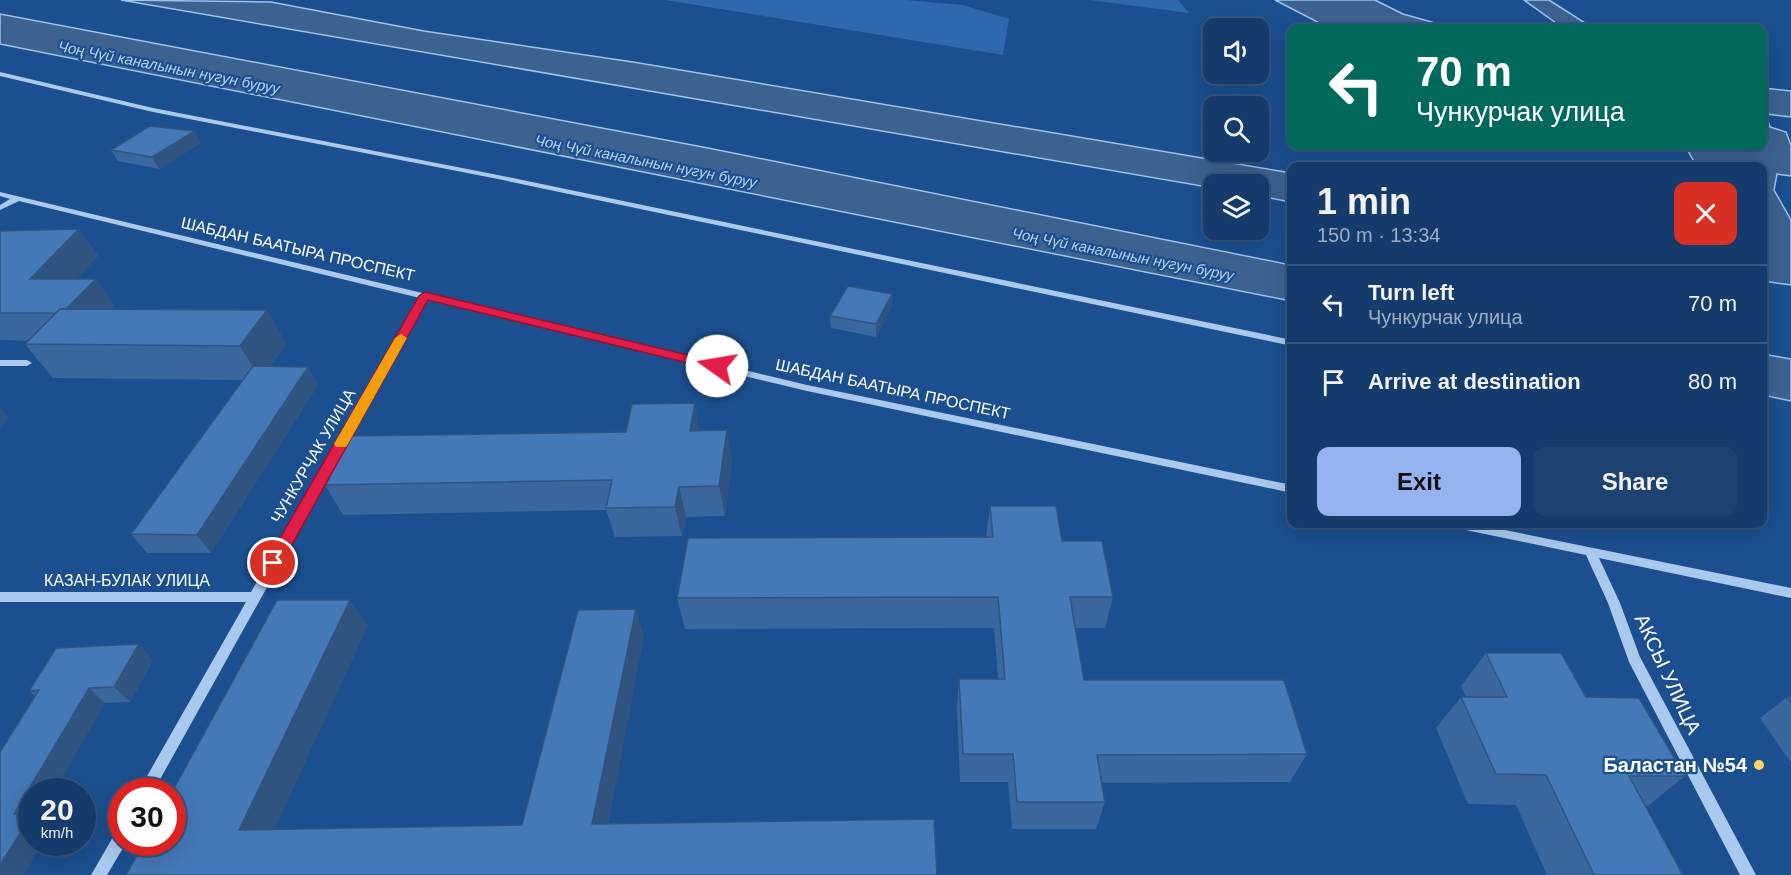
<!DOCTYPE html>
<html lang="en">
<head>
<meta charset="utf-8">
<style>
  body { margin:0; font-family:Helvetica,sans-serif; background:#1d4271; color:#f1f3f6; height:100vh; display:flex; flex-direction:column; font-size:22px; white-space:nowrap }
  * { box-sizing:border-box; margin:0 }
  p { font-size:20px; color:#9dadc1 }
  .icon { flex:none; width:33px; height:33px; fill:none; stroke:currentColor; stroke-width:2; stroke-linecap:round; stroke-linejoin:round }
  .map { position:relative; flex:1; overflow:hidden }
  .drawer { position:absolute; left:1287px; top:162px; width:480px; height:366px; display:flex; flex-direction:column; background:#143b6b; border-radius:12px; box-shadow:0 6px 24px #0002,0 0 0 2px #33557e }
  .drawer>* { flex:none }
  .guide { position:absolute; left:1287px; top:24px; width:480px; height:126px; border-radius:12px; box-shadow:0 6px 24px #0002,0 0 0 2px #33557e; background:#00695c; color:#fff; overflow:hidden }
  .buttons { position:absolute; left:1203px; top:18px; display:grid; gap:12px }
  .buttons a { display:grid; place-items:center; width:66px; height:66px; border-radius:12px; background:#143b6b; box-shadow:0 6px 24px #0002,0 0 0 2px #33557e; font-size:30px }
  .speed { position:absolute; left:18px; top:778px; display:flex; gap:12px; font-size:30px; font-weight:700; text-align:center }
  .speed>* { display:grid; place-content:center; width:78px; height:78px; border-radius:50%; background:#143b6b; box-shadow:0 6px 24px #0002,0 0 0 2px #33557e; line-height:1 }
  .speed small { font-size:15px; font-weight:400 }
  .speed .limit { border:9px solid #d22; background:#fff; color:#111 }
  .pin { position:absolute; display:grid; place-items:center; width:51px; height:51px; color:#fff; margin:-26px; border:3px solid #fff; border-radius:50%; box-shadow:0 2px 6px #0007 }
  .me { position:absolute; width:66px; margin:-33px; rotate:283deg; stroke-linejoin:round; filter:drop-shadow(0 0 4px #0008) }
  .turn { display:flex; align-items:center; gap:21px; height:126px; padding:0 30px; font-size:27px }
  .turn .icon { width:78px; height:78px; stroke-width:2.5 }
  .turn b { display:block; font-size:42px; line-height:51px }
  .round { display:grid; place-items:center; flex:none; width:63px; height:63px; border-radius:12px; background:#1d4271 }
  .summary { display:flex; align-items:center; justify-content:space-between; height:102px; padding:0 30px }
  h1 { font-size:36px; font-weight:800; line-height:45px }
  .action { display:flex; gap:12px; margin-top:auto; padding:12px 30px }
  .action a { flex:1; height:69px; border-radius:12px; background:#95b2f1; color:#111; font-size:24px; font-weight:800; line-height:69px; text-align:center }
  .action a+a { background:#1d4271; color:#f1f3f6 }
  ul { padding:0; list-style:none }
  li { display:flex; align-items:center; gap:18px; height:78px; padding:0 30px; border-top:2px solid #33557e }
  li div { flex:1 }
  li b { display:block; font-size:22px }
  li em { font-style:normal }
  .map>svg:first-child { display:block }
  .green { fill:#2e69ad }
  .water { fill:#3c6290; stroke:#9cc4f0; stroke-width:1.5 }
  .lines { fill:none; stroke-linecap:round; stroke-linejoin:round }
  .minor { fill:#a9c9ee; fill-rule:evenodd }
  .wall { fill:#3a679d }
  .shaded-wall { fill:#305480 }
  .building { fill:#4478b7; stroke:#305480; stroke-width:1.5 }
  .route { fill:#e11d48; stroke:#92132f; stroke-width:1.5 }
  .slow { fill:#f59e0b }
  .poi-dot { fill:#ffd166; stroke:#1b4f8f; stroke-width:2 }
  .labels { text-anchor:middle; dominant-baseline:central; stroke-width:4.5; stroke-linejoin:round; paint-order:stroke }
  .far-water-label { font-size:15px; font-style:italic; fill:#b5d3f5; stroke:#1b4f8f }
  .street-label { font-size:16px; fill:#fff; stroke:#1b4f8f }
  .near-street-label { font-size:20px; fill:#fff; stroke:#1b4f8f }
  .near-poi-label { font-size:20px; font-weight:bold; fill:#fff; stroke:#1b4f8f; text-anchor:end }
</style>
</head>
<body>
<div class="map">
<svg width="1791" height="875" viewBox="0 0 1791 875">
  <rect width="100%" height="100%" fill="#1b4f8f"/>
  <g class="green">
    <path d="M665,0H906L963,5L1009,19L1003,55Z"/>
    <path d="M1089,0H1178L1189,13Z"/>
  </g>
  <g class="water">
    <path d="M121,0L271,2L424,31L633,62L1291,173V202L1259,196L1258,184H1214L1213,188Z"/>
    <path d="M1275,0H1375L1403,14L1453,28H1329Z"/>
    <path d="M1524,0H1549L1593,28H1563Z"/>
    <path d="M0,14L708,148L1291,265V301L0,44Z"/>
    <path d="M1763,88L1791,91V117L1766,114L1770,127L1786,132L1791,145V176L1777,174L1774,190L1791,220V285L1763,281L1762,166L1696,165L1685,146H1762Z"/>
    <path d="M1762,354L1791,359V401L1763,395Z"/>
  </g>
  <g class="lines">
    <g class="minor">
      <path d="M0,72L153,108L493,174L1292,340V346L493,178L153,112L0,76Z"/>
      <path d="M0,192L807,385L1292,485V493L807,391L427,300L153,792H138L246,602H0V592H251L420,298L19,201L0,210V205L10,199L0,196Z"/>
      <path d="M0,360H27L32,363L27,366H0Z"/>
      <path d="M1451,524H1475L1791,588V598L1599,558L1620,603L1640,657L1756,875H1740L1629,662L1608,603L1586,555L1456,528L1452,527Z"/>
      <path d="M122,828V843H126L107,875H91L117,830Z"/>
    </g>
  </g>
  <g class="wall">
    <path d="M201,143L159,169L118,161L111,150Z"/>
    <path d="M79,229L98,256L76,279H96L115,307L113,309L267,310L286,344L270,367H308L318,385L211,553H147L131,534L243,380L53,378L25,344L29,341L0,340V231Z"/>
    <path d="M892,306L876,337L831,328L830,316Z"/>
    <path d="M700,430L732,459L725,516L686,517L682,536L615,537L606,510L343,515L325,485Z"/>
    <path d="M990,506L1062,541L1113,597L1105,628H1075L1084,680L1307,754L1290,782L1102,783L1105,802L1096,829H1012L1008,782H960L957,708L959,679H998L994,628L685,629L677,598L986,537Z"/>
    <path d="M1486,653L1586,697L1685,776L1648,806H1645L1683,875H1547L1516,805L1468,804L1436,728L1461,697H1466L1461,686Z"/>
    <path d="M153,660L130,702L105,703L32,792L42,843L23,875H0L35,696L29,691Z"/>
    <path d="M1787,697H1791V763L1760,718Z"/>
  </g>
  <g class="shaded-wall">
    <path d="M195,131L201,143L159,169L152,157Z"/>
    <path d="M79,229L98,256L51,306L30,279Z"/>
    <path d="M96,279L115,307L83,341L62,313Z"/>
    <path d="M892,294V306L876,337V324Z"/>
    <path d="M267,310L286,344L261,380L240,346Z"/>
    <path d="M308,367L318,385L211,553L197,535Z"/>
    <path d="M695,403L700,433L690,431Z"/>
    <path d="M0,407L9,418L0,428Z"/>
    <path d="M727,430L732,459L725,516L719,486Z"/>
    <path d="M679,487L686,517L682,536L675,507Z"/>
    <path d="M350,600L368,626L264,852L239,830Z"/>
    <path d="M636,609L644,636L604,847L592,824Z"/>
    <path d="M139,644L153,660L130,702L114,687Z"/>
    <path d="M89,688L105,703L54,792H32V843H42L23,875H0V865L14,814Z"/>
  </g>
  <g class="building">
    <path d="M150,126L195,131L152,157L111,150Z"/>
    <path d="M79,229L30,279H96L66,309H60L56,313H0V231Z"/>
    <path d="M848,286L892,294L876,324L830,316Z"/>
    <path d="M60,309L267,310L240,346L25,344Z"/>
    <path d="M253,366L308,367L197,535L131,534Z"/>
    <path d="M695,403L690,431L727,430L719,486L679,487L675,507L606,508L612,480L325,485L350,436L626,432L632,404Z"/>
    <path d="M990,506H1056L1062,541H1102L1113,597H1070L1084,680H1284L1307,754L1097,755L1105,802H1017L1013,754H963L959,679H1005L998,597L677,598L688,538L993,537Z"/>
    <path d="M277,600H350L239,830L522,825L578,610L636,609L592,824L934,819L937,875H126L144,843H172V792Z"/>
    <path d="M139,644L114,687L89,688L14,814H32V815L0,865V752L39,690L29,691L56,648Z"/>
    <path d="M1486,653H1561L1586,697L1639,698L1685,776H1629L1683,875H1594L1546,775L1496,774L1461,697H1507Z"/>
    <path d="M1787,697H1791V703Z"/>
  </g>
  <path class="route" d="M425,292L717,362L724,366L717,370L428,300L279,568H268L266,563L268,559L419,296Z"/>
  <path class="slow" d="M401,334L407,338L348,444L346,447H336L334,444L395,338Z"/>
  <circle class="poi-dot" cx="1759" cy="765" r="6"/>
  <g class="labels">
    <g class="far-water-label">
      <text transform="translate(169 67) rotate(11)">Чоң Чүй каналынын нугун буруу</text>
      <text transform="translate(646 161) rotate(11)">Чоң Чүй каналынын нугун буруу</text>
      <text transform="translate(1123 254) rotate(11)">Чоң Чүй каналынын нугун буруу</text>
    </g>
    <g class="street-label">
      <text transform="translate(298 249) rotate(13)">ШАБДАН БААТЫРА ПРОСПЕКТ</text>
      <text transform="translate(893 389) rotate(12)">ШАБДАН БААТЫРА ПРОСПЕКТ</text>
      <text transform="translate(313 456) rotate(-60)">ЧУНКУРЧАК УЛИЦА</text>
      <text x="127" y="580">КАЗАН-БУЛАК УЛИЦА</text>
    </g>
    <g class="near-street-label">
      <text transform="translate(1668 674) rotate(65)">АКСЫ УЛИЦА</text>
    </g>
    <g class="near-poi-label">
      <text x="1747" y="765">Баластан №54</text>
    </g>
  </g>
</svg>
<div class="buttons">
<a><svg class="icon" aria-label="sound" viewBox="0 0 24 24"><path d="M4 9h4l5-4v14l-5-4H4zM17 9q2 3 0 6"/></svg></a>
<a><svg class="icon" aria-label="search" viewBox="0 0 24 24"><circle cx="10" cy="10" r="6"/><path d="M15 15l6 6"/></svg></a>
<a><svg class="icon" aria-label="layers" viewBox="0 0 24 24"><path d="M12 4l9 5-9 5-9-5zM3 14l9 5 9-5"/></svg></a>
</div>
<div class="speed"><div>20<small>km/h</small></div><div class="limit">30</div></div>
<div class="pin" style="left:273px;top:563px;background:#d93025"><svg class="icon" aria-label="arrive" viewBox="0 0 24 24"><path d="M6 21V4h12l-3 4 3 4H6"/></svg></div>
<svg class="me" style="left:717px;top:366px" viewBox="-20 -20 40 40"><circle r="19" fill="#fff"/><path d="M0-13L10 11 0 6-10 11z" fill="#e11d48"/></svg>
<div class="guide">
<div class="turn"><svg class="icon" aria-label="left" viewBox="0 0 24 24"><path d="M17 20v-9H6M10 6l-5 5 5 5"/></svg><div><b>70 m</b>Чункурчак улица</div></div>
</div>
<section class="drawer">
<div class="summary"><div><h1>1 min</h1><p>150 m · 13:34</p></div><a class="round" style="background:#d93025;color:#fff"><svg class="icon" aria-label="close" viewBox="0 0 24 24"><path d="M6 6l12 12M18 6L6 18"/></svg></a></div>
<ul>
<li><svg class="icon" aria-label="left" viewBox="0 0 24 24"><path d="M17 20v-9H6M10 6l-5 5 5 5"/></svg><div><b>Turn left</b><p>Чункурчак улица</p></div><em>70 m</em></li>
<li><svg class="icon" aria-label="arrive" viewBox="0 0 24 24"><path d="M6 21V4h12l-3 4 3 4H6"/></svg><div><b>Arrive at destination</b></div><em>80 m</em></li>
</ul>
<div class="action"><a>Exit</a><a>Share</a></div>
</section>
</div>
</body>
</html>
